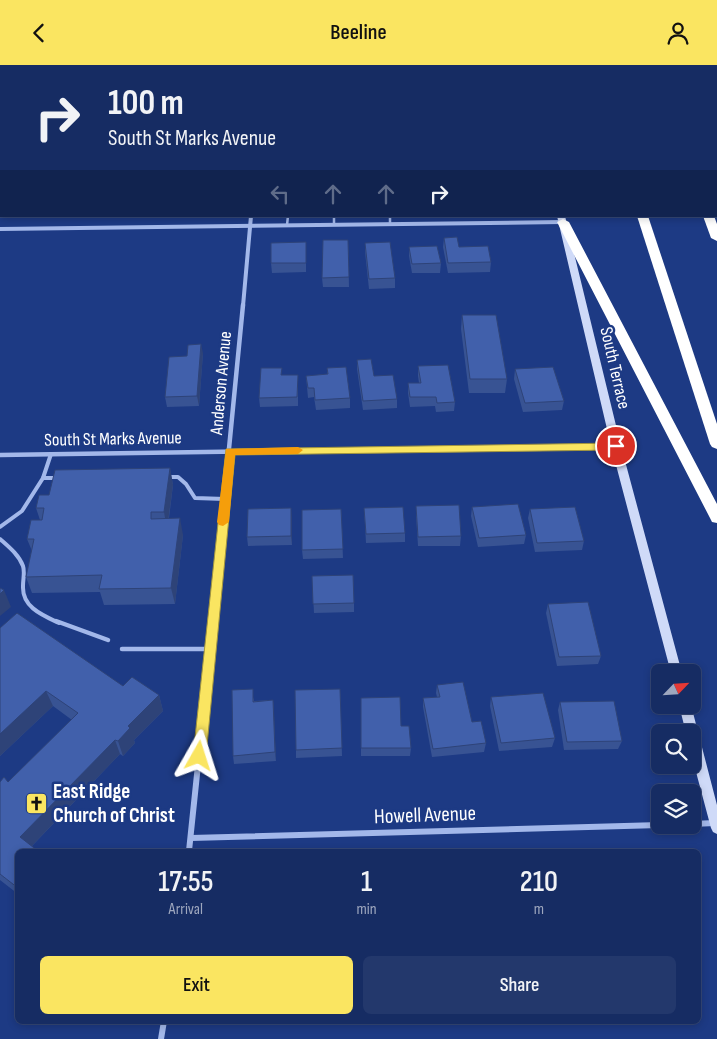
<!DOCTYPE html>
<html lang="en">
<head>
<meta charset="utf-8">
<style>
  body { margin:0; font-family:"Sofia Sans Condensed",sans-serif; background:#23386c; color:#f1f3f6; height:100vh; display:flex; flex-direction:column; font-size:19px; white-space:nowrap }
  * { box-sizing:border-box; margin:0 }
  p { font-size:16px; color:#9ea7be }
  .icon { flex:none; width:28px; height:28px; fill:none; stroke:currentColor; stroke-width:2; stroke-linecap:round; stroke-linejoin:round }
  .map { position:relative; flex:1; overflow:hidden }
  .sheet { position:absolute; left:15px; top:784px; width:686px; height:175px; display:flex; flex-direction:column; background:#162c63; border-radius:8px; box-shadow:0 2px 8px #0003,0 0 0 1px #354878 }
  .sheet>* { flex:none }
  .banner { position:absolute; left:0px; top:0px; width:718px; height:152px; box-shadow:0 2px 8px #0003,0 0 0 1px #354878; background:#162c63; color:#f1f3f6; overflow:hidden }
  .needle { width:32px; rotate:65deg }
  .tools { position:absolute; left:651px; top:599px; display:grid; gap:10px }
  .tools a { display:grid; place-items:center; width:50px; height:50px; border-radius:8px; background:#162c63; box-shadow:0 2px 8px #0003,0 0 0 1px #354878; font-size:25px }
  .pin { position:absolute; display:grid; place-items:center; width:42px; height:42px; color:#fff; margin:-21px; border:2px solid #fff; border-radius:50%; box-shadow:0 1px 5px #0007 }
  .me { position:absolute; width:55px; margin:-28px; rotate:6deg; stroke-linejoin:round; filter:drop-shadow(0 0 4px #0008) }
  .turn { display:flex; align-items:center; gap:18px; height:105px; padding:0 25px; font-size:22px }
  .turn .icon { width:65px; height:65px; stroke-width:2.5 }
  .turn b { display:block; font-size:35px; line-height:42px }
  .lanes { display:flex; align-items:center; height:48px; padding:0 25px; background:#0003; justify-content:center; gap:25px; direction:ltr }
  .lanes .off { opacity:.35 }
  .eta { display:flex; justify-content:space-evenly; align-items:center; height:85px; text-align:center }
  .eta b { font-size:30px; font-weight:600; line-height:35px }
  .primary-button { display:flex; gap:10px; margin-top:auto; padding:10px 25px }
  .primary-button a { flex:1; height:58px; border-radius:8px; background:#fae561; color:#111; font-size:20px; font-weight:600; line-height:58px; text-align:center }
  .primary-button a+a { background:#23386c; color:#f1f3f6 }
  header { display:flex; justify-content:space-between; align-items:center; height:65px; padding:0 25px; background:#fae561; color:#111; font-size:22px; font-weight:600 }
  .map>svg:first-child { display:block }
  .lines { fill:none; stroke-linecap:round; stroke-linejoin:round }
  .lane-far2 { stroke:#a3b8ea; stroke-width:2.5 }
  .lane-far1 { stroke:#a3b8ea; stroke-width:4 }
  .lane { stroke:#a3b8ea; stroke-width:4.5 }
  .street-far2 { stroke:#a3b8ea; stroke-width:4 }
  .street-far1 { stroke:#a3b8ea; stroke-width:4.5 }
  .street { stroke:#a3b8ea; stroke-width:6 }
  .secondary { fill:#cfdaf8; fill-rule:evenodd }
  .highway { fill:#fff; fill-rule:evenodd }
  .wall { fill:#385393 }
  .shaded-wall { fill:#2e4378 }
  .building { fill:#4160ab; stroke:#2e4378 }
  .route { fill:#fae561; stroke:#a2953f }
  .slow { fill:#f59e0b }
  .labels { text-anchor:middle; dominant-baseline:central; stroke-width:5; stroke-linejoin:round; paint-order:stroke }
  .street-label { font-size:18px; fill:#fff; stroke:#1d3a84 }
  .near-poi-label { font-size:21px; font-weight:bold; fill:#fff; stroke:#1d3a84; text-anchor:start }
  .near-street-label { font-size:21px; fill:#fff; stroke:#1d3a84 }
</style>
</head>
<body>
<header><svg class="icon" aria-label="back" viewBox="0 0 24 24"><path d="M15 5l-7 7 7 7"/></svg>Beeline<svg class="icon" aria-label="person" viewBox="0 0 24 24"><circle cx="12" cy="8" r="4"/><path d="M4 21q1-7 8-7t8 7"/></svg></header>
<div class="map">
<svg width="717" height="974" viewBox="0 0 717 974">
  <rect width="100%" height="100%" fill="#1d3a84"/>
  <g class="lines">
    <g class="lane-far2">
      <path d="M334,151V159"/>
      <path d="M390,151V159"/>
      <path d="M287,160L288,151"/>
    </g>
    <g class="lane-far1">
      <path d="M167,412H178L186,419L195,433L225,434"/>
      <path d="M43,413H58"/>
      <path d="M0,462L22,446L43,413L51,389"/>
      <path d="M0,474C9,482 19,490 23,501C25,507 23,514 23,521C22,542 42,550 59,558"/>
    </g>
    <g class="lane">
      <path d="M56,556L108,575"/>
      <path d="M122,584H210"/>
    </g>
    <g class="street-far2">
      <path d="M0,164L562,157"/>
      <path d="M243,241L251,151"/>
    </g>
    <g class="street-far1">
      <path d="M0,390L616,381"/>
      <path d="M212,558L243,240"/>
    </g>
    <g class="street">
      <path d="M692,759L715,758"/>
      <path d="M191,773L660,760"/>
      <path d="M189,786L213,556"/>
      <path d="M161,974L164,956"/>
    </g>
    <g class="secondary">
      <rect x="517" y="0" width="6" height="1"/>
      <rect x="716" y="3" width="1" height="4"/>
      <rect x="0" y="8" width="1" height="4"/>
      <path d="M557,151H565L621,381L682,608H671L611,381Z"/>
      <path d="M679,640H691L717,740V769L713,767L711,763L692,692V668H686Z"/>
    </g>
    <g class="highway">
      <path d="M585,0H595L596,1H586Z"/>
      <path d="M640,0H650V1H641Z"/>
      <path d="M637,151H648L717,359V384L712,382L710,379Z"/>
      <path d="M703,151H714L717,159V176L711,173Z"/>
      <path d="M563,154L569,157L717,439V458L712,457L710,453L557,157Z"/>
    </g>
  </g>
  <g class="wall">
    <rect x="0" y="22" width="1" height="29"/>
    <rect x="0" y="105" width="1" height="26"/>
    <path d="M444,173L459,182L491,197L490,207L448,208L443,182Z"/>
    <path d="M348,175L349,222H323L322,213Z"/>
    <path d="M365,178L395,213V223L369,224L365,187Z"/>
    <path d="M409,182L441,198L440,208H412L409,191Z"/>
    <path d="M306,186V207L272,208L271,198Z"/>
    <path d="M462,250L507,314L505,328H469L461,264Z"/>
    <path d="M203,288L199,341L167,342L165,332L187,291Z"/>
    <path d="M357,295L397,334V343L363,345L357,304Z"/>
    <path d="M418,301L455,337L454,346L436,347L435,341L410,342L408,328V318H419L418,311Z"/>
    <path d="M327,303L350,333V343L316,345L314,332L308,333L306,311L327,309Z"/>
    <path d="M515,304L564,336L562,345L523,347L514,314Z"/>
    <path d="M282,310H298V341L260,342L259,333Z"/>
    <path d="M170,403L173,420L169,453L183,470L175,539L104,540L100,527L32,528L26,512L32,486L27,474L40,455L36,443L49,430Z"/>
    <path d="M416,441L461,471L460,481H418L416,450Z"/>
    <path d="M472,442L526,470L524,479L478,482L471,451Z"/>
    <path d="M364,443L405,468V477L366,478Z"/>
    <path d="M341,444L343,493L303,494L302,485Z"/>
    <path d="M530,444L584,476L582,485L535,487L528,453Z"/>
    <path d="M292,452V480L248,481L247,472Z"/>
    <path d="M312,511L354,538V547L314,548Z"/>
    <path d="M548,539L601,591L598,599L557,601L546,548Z"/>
    <path d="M0,563L123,621L159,630L163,646L134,675L135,678L123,691L120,689L32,781L18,786V829L0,815V717H8L72,655L53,641L0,691Z"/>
    <path d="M437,620L472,657L486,678L484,687L432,692L423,642V633L437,632L436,628Z"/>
    <path d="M340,624L342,691L296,693V685Z"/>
    <path d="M254,632V636L273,635L276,696L234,699L233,691Z"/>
    <path d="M491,632L555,673L552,682L499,686L490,641Z"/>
    <path d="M361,633L401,661L411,683L410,691H361Z"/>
    <path d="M560,637L622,676L618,684L564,685L558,645Z"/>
  </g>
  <g class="shaded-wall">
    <path d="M201,279L203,288L199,341L197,331Z"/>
    <path d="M170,403L173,420L167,464L164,447Z"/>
    <path d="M291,443L292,452V480L291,471Z"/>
    <path d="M180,453L183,470L175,539L171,523Z"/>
    <path d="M4,525L11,542L0,551V529Z"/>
    <path d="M46,626L53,641L0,691V669Z"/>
    <path d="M159,630L163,646L134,675L135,678L123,691L118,676L128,661Z"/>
    <path d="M273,635L274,643L276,696L275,687Z"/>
    <path d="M115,675L120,689L28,785L20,772Z"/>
  </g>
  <g class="building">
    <rect x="0" y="22" width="1" height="20"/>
    <rect x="0" y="105" width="1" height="17"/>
    <path d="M457,172L459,182L488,181L491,197L448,198L444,173Z"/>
    <path d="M323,175H348L349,212L322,213Z"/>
    <path d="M306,177V198H271V178Z"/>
    <path d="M390,177L395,213L369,214L365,178Z"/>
    <path d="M437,181L441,198L412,199L409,182Z"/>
    <path d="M462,250H496L507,314H470Z"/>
    <path d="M201,279L197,331L165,332L169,292L187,291L188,280Z"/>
    <path d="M371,294L374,311L393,310L397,334L363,336L357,295Z"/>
    <path d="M448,300L455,337L437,338L436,332H410L408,318H421L418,301Z"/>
    <path d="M346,302L350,333L315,335L314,323H308L306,311L328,309L327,303Z"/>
    <path d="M553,302L564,336L525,338L515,304Z"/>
    <path d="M261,303H282L281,310H298L297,332L259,333Z"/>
    <path d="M170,403L164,447H151V454L180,453L171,523L99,524L102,510L26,512L34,474H27L31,455H42L44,443H36L39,430H49L55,405Z"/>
    <path d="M518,439L526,470L479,473L472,442Z"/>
    <path d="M459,440L461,471L418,472L416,441Z"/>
    <path d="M403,442L405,468L366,469L364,443Z"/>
    <path d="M575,442L584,476L537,478L530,444Z"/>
    <path d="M291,443V471L247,472L248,444Z"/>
    <path d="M341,444L343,484L302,485V445Z"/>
    <path d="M353,510L354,538L313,539L312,511Z"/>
    <path d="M0,523L4,525L0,529Z"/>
    <path d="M588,537L601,591L559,592L548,539Z"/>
    <path d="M17,548L123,621L132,612L159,630L128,661L130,663L118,676L115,675L20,772L38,786H18V823L0,809V717L4,712L8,717L78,648L46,626L0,669V563Z"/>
    <path d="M463,617L472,657L481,656L486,678L433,684L423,633L440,632L437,620Z"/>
    <path d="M253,624V637L273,635L275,687L233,691L232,625Z"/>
    <path d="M340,624L342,683L296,685L295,625Z"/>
    <path d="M543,628L555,673L501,678L491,632Z"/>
    <path d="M400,632L401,661H409L411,683H361V633Z"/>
    <path d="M614,636L622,676L567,677L560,637Z"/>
  </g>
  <path class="route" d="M616,378L621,381L616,385L235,390L206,691L204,695L199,697L195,695L193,691L226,384Z"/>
  <path class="slow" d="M298,382L303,385L298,389L235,390L229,457L223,461L219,460L217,457L226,384Z"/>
  <defs>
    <symbol id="church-square" viewBox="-11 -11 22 22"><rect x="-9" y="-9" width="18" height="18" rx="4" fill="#fae561" stroke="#1d3a84"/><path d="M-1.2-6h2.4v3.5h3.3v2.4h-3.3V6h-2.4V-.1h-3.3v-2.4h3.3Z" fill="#111"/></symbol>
  </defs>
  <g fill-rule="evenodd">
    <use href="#church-square" x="24" y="726" width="25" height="25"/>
  </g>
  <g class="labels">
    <g class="street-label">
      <text transform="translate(615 303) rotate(77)">South Terrace</text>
      <text transform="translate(221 318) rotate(-85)">Anderson Avenue</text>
      <text transform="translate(113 374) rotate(-1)">South St Marks Avenue</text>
    </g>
    <g class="near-poi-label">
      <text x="53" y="726">East Ridge<tspan x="53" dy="24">Church of Christ</tspan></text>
    </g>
    <g class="near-street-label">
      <text transform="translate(425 750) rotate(-2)">Howell Avenue</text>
    </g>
  </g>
</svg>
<div class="tools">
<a><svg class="needle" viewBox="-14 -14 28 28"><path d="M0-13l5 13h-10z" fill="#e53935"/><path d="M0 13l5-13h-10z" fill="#9ea7be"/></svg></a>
<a><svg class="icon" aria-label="search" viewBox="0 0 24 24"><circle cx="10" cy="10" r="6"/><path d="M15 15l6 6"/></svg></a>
<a><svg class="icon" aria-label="layers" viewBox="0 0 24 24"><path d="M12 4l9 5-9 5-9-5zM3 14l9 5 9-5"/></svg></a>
</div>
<div class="pin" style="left:616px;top:381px;background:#d93025"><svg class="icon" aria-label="arrive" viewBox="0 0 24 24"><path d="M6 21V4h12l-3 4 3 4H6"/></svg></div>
<svg class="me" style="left:199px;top:691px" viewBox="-20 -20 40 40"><path d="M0-17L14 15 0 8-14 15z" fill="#fae561" stroke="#fff" stroke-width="4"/></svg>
<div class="banner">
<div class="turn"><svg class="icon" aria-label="right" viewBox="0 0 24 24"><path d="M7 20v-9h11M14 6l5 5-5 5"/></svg><div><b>100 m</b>South St Marks Avenue</div></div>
<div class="lanes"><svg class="icon off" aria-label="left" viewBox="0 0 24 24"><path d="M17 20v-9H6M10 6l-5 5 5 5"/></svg><svg class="icon off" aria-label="ahead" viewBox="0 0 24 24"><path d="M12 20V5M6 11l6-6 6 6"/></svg><svg class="icon off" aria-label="ahead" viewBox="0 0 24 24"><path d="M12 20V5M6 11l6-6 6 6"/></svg><svg class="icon" aria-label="right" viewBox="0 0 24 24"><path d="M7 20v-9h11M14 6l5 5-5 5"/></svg></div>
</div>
<section class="sheet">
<div class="eta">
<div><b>17:55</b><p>Arrival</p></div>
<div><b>1</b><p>min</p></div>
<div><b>210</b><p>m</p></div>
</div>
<div class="primary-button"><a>Exit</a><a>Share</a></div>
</section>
</div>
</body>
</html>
